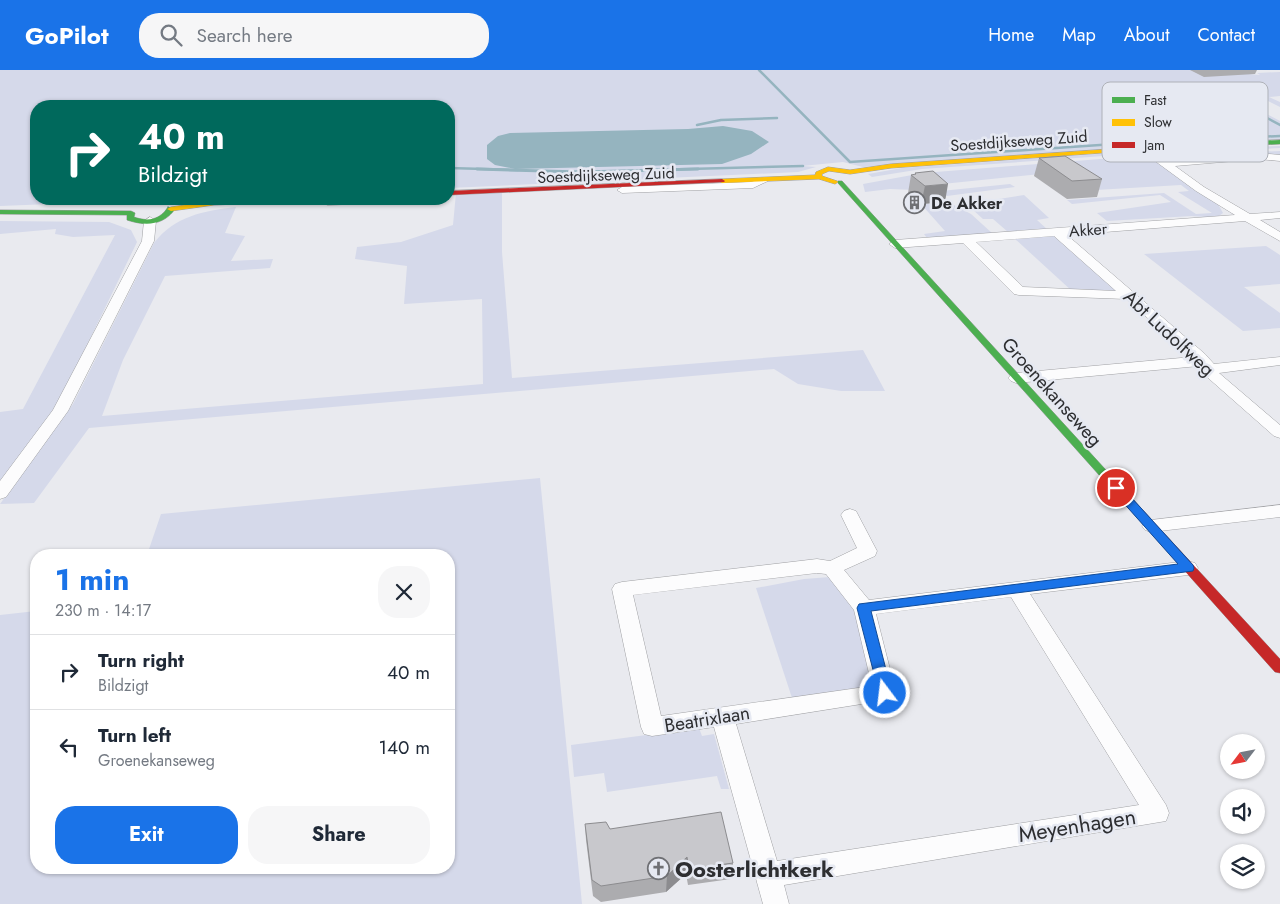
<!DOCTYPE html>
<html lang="en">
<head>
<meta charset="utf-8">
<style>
  body { margin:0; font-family:Jost,sans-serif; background:#f6f6f7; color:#1f2937; height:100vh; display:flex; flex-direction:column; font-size:19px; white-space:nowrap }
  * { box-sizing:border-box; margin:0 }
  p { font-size:16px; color:#747a83 }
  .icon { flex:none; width:28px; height:28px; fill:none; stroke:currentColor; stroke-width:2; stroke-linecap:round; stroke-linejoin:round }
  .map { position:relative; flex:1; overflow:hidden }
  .details { position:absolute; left:30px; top:479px; width:425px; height:325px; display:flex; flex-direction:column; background:#fff; border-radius:20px; box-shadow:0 1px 4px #0004 }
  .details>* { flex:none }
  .hud { position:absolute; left:30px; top:30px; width:425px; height:105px; border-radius:20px; box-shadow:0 1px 4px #0004; background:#00695c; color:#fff; overflow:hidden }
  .needle { width:32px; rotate:238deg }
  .fabs { position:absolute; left:1220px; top:664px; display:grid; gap:10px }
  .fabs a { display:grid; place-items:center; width:45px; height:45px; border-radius:50%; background:#fff; box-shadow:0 1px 4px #0004; font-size:25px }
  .pin { position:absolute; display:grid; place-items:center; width:42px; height:42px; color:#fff; margin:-21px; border:2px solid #fff; border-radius:50%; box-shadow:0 1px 5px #0007 }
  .me { position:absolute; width:55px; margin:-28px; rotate:345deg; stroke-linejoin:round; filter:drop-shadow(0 0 4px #0008) }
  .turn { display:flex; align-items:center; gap:18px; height:105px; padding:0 25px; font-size:22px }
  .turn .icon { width:65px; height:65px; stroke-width:2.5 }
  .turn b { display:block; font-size:35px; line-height:42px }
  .round { display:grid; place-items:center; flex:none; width:52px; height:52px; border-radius:20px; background:#f6f6f7 }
  .overview { display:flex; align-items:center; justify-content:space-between; height:85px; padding:0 25px }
  h1 { font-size:30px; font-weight:700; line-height:38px; color:#1a73e8 }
  .action { display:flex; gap:10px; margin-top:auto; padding:10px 25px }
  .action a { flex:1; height:58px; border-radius:20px; background:#1a73e8; color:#fff; font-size:20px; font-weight:700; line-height:58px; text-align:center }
  .action a+a { background:#f6f6f7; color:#1f2937 }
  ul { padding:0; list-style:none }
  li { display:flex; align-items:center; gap:15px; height:75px; padding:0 25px; border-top:1px solid #e0e1e3 }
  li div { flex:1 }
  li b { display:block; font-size:19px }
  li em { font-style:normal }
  header { display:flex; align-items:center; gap:30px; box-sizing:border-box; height:70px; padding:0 25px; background:#1a73e8; color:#fff }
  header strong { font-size:24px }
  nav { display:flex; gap:28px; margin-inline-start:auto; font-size:18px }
  .search { width:350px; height:45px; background:#f6f6f7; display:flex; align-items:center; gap:12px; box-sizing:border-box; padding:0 18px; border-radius:20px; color:#747a83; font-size:19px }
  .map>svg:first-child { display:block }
  .green { fill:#d5d9ea }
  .water { fill:#95b4bf }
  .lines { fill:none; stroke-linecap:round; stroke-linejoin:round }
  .stream-far1 { stroke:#95b4bf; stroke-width:2.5 }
  .stream { stroke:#95b4bf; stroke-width:3 }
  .street-casing { stroke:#a0a1a4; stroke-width:1 }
  .fast-casing { stroke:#a0a1a4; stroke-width:1 }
  .slow-casing { stroke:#a0a1a4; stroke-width:1 }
  .jam-casing { stroke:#a0a1a4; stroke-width:1 }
  .street { fill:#fcfcfd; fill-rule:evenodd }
  .fast { fill:#4caf50; fill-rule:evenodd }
  .slow { fill:#ffc107; fill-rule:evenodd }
  .jam { fill:#c62828; fill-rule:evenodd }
  .wall { fill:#acacaf }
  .shaded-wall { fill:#8c8c8f }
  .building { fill:#c8c8cc; stroke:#8c8c8f }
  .route { fill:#1a73e8; stroke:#114b97 }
  .labels { text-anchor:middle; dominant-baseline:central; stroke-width:5; stroke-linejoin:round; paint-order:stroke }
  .far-street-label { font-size:16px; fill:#2d2e31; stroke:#e6e9f2 }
  .far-poi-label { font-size:16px; font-weight:bold; fill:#2d2e31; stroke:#e6e9f2; text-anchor:start }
  .street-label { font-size:19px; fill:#2d2e31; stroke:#e6e9f2 }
  .near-street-label { font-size:22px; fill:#2d2e31; stroke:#e6e9f2 }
  .near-poi-label { font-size:22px; font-weight:bold; fill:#2d2e31; stroke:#e6e9f2; text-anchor:start }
  .key { fill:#e6e9f2; stroke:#aeb1b8; stroke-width:1 }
  .key-label { font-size:14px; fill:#2d2e31 }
</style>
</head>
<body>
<header>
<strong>GoPilot</strong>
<div class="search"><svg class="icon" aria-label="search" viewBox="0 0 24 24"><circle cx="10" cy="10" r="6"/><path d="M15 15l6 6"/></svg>Search here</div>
<nav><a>Home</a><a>Map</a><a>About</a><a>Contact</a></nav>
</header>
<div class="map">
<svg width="1280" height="834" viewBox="0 0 1280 834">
  <rect width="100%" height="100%" fill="#e9eaef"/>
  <g class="green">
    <path d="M0,0H1202L1260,5L1257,3L1280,2V26L1269,27L1280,32V37L1244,19L1230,25L1280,51V69L863,97L843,92L802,96L816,97L798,102L449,118V36H36V129H177L0,136Z"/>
    <path d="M1280,76V78L1157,84V80Z"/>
    <path d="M1140,81L1146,83L922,99L872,107L868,104L902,98Z"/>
    <path d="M1280,81V85L1172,90L1161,86Z"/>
    <path d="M1150,85L1218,134L1223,143L1216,148L1192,146L1107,151L1097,143L1171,132L1160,125L1072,134L1067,130L1164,123L1196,144L1212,143L1178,122L1189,121L1181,115L1079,121L1060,102L913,117L915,120L890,119L865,122L863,114L923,103Z"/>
    <path d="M1010,114L1015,117L947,126L941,121Z"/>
    <path d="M502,121V182L512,308L863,280L885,321H841L798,314L774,299L89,358L34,433L0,434L73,334L154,173C175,146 203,141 236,137L225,163L245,166L231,191L273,189L270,198L165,206L123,290L102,346L483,314L482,229L404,234L407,196L355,189L357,177L401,172L453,155L456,123Z"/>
    <path d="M1024,125L1049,148L1037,150L1048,160L1008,162L993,149H983L973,140L960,135Z"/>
    <path d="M948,132L971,144L993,164L927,168L924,164L945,161L921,134Z"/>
    <path d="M0,151L109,152L131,160L137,172L56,339L0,415V342L23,339L115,165L73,167L55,164L56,159L0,164Z"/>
    <path d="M1057,164L1122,222L1072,221L1014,168Z"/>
    <path d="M1266,176L1280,185V214L1244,217L1280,243V258L1243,261L1144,184Z"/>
    <path d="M540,408L582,834H0V545L36,541V798H449V485H147L161,444Z"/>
    <path d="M830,507L862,541L881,618L793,631L756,518L804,509Z"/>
    <path d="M699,658L702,666L714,664L729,719H721L717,706L607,722L604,703L574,707L571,675Z"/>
  </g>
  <path class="water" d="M723,56L752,61L769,72L751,84L722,94L515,99L495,95L487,89V75L498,66L510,63L688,59Z"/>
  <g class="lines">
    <g class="stream-far1">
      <path d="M759,0L850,92L1129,73L1280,66"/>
      <path d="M1217,21L1280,55"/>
      <path d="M697,55L721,50L777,48"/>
      <path d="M449,98L518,100"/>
      <path d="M651,100L803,96"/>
    </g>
    <path class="stream" d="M477,99L581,102L698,99"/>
    <defs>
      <g id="street">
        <path d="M1144,75L1167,90L1258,83L1280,85V91L1258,89L1175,96L1204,117L1250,144L1280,142V148L1260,150L1280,162V171L1245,151L1067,165L1205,284L1214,294L1280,287V295L1219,303L1280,355V368L1274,366L1207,307L1199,296L1016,313L1011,311L1008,308L1011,305L1016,303L1192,287L1126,229L1019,225L1014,224L963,173L895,178L889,174L895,170L1235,145L1196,121L1140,80V76ZM1054,166L1116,221L1023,217L976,172Z"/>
        <path d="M763,108L768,111L753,118L622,123L617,120L622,117L751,112Z"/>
        <path d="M313,129H418L412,132L328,135Z"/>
        <path d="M150,147L156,151L154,171L68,341L6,427L0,429V411L53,340L142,171L144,151Z"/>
        <path d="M1280,435V447L1151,462L1145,460L1142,456L1145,452L1151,450Z"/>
        <path d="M850,439L856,441L877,481L875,486L844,500L869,530L1188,491L1195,493L1198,498L1195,503L1188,505L1030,524L1166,735L1169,743L1166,751L784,815L789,834H763L714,657L652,666L644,664L641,657L612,519L615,514L622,512L817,489L830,491L857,478L841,445L844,441ZM817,503L826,504L854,540L872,616L661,646L633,525ZM1011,527L1139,735L777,791L736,654L893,629L896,623L876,544Z"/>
      </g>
      <g id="fast">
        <path d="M1280,70V74L1184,78L1181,76L1184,74Z"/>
        <path d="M838,111H842L1116,411L1118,413L1116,415H1108L838,113Z"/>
        <path d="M168,137L175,139C163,156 145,156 127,150V145L0,144V140L131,141L135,143L134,147C148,152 160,150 168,137Z"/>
      </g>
      <g id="slow">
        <path d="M1184,74L1186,75V77L891,98L850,104L829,101L822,104V106L837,111L838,112L835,114L819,109L722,113L719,111L722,109L815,105L816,102L828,97L850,100L891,94Z"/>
        <path d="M261,129H309L305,131L214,135L171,141L167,139L171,137L214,131Z"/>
      </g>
      <g id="jam">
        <path d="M722,109L725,111L724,112L449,125V121Z"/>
        <path d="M1112,409L1116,411L1280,589V603L1275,602L1108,415L1106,413L1108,411Z"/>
      </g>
    </defs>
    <use href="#street" class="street-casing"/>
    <use href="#fast" class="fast-casing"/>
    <use href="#slow" class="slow-casing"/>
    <use href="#jam" class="jam-casing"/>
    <use href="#street" class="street"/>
    <use href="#fast" class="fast"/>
    <use href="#slow" class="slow"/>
    <use href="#jam" class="jam"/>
  </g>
  <g class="wall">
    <path d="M1190,0H1257L1255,4L1204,7Z"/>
    <path d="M1039,88L1102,109L1097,127L1067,129L1034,106Z"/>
    <path d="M915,103L945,132L921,134L908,123L911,105H915Z"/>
    <path d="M585,754L733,793L731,809L688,815L686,804L666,822L601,832L593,826L586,770Z"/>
  </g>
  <g class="shaded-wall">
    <path d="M948,114L945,132L921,134L925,116Z"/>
    <path d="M687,787L686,804L666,822L667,806Z"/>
  </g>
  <g class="building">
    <path d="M1065,86L1102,109L1072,111L1039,88Z"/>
    <path d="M933,101L948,114L925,116L911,105L916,104L915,103Z"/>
    <path d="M721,742L733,793L689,799L687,787L667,806L601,816L592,810L585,754L606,752L610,759Z"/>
  </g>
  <path class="route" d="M1116,414L1120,415L1193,495L1194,498L1193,501L871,541L892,623L890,627H880L857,538L859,534L1178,494L1112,420L1110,418Z"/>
  <defs>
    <symbol id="building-ring" viewBox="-11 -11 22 22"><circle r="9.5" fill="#e6e9f2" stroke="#6f7074" stroke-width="1.5"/><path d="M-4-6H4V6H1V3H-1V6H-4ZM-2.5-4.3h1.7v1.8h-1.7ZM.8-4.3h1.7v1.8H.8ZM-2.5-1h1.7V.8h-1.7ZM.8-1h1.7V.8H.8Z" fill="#6f7074"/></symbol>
    <symbol id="church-ring" viewBox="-11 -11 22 22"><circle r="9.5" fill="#e6e9f2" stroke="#6f7074" stroke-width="1.5"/><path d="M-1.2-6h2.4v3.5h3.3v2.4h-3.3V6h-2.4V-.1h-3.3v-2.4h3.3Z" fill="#6f7074"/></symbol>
  </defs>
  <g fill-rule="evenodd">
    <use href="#building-ring" x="902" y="120" width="25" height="25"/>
    <use href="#church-ring" x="646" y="786" width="25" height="25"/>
  </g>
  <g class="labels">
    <g class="far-street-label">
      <text transform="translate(1019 71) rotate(-4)">Soestdijkseweg Zuid</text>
      <text transform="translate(606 105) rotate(-2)">Soestdijkseweg Zuid</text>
      <text transform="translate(1088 160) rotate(-4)">Akker</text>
    </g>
    <g class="far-poi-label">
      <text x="931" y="133">De Akker</text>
    </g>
    <g class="street-label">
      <text transform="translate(1169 263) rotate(43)">Abt Ludolfweg</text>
      <text transform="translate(1052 322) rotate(48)">Groenekanseweg</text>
      <text transform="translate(707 649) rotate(-9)">Beatrixlaan</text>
    </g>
    <g class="near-street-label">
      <text transform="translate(1077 755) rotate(-9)">Meyenhagen</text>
    </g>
    <g class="near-poi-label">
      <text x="675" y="799">Oosterlichtkerk</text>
    </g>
  </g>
  <rect x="1102" y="12" width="166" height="80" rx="8" class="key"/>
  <rect x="1112" y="27" width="23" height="6" fill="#4caf50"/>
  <rect x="1112" y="49" width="23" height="7" fill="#ffc107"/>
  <rect x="1112" y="72" width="23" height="6" fill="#c62828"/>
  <g class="key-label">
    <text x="1144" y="35">Fast</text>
    <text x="1144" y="57">Slow</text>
    <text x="1144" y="80">Jam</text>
  </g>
</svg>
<div class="fabs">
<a><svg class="needle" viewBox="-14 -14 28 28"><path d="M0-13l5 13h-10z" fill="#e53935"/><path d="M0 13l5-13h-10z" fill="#747a83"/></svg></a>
<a><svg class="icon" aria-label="sound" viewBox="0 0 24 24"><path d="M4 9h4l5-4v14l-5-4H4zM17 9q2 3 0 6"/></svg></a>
<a><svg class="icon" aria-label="layers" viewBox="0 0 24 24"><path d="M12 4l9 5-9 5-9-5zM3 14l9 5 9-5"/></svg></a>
</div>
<div class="pin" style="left:1116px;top:418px;background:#d93025"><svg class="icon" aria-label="arrive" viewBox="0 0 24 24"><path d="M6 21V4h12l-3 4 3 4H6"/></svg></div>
<svg class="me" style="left:885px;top:623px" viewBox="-20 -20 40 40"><circle r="17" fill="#1a73e8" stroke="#fff" stroke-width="3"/><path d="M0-11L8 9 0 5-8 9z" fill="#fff"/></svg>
<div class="hud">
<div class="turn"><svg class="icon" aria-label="right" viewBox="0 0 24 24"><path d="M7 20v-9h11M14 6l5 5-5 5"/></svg><div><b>40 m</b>Bildzigt</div></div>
</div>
<section class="details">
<div class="overview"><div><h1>1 min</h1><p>230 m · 14:17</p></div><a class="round"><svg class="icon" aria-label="close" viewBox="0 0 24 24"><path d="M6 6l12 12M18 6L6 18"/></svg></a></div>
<ul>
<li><svg class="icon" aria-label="right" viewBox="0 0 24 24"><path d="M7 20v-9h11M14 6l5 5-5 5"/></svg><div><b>Turn right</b><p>Bildzigt</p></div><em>40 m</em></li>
<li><svg class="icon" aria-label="left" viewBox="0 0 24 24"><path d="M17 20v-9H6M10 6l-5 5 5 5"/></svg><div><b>Turn left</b><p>Groenekanseweg</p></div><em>140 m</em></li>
</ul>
<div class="action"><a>Exit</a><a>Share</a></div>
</section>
</div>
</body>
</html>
